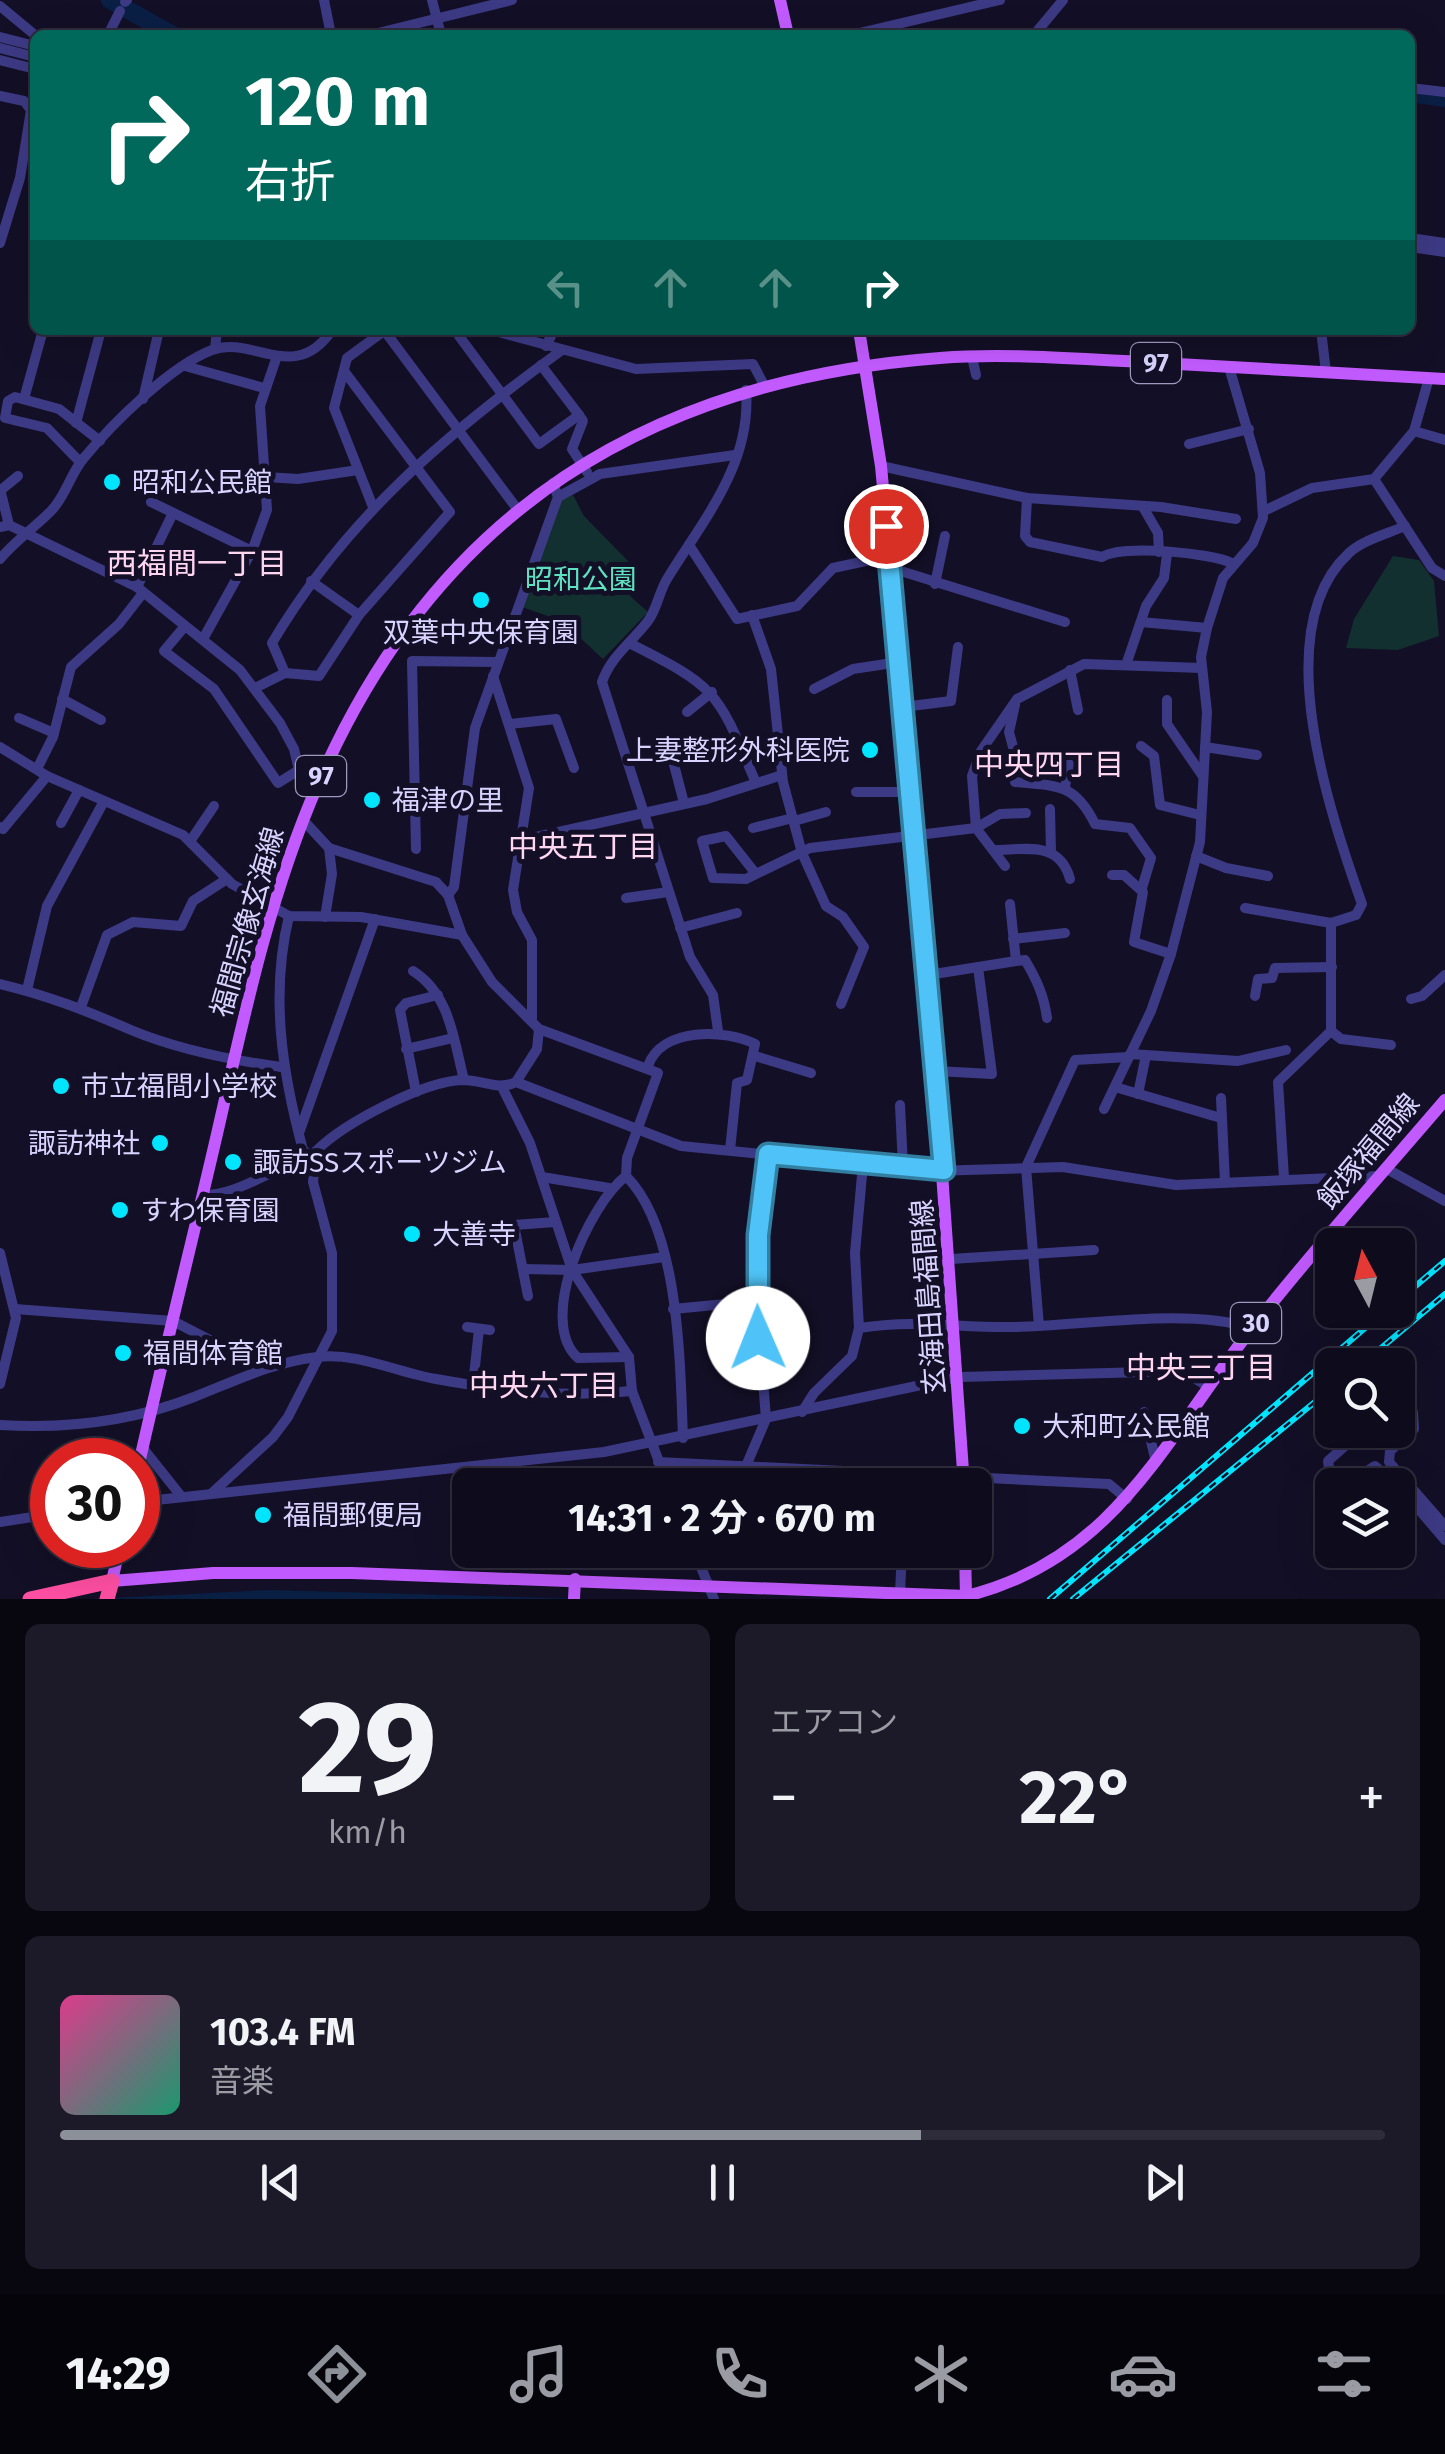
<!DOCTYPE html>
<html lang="ja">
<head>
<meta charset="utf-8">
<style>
	:root { --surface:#0e0b1c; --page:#1c1929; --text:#f1f3f6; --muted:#9b9ba3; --line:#2e2b3b; --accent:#8c9099 }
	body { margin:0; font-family:"Fira Sans","Noto Sans JP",sans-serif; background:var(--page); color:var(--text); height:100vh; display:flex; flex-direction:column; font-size:38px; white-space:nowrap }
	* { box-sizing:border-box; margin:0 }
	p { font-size:32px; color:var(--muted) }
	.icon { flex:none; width:55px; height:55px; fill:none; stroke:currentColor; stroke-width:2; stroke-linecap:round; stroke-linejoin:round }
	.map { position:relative; height:1599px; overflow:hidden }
	.sheet { display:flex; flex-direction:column; gap:25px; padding:25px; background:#08060f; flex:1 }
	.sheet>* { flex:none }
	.banner { position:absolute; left:30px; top:30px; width:1385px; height:305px; border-radius:15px; box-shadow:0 10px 40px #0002,0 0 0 2px var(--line); background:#00695c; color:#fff; overflow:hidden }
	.needle { width:65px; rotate:353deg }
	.controls { position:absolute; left:1315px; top:1228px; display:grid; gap:20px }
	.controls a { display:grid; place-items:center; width:100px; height:100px; border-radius:15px; background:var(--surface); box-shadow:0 10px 40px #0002,0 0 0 2px var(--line); font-size:50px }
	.speed { position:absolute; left:30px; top:1438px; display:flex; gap:20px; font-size:50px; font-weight:700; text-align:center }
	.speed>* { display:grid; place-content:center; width:130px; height:130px; border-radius:50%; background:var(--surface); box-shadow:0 10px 40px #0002,0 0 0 2px var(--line); line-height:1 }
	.speed .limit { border:15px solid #d22; background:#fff; color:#111 }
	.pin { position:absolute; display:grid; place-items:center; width:85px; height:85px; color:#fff; margin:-42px; border:5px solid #fff; border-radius:50%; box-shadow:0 2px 10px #0007 }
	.me { position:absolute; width:110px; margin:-55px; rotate:359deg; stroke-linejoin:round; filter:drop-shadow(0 0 8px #0008) }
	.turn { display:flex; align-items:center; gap:35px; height:210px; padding:0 50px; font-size:45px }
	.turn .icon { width:130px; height:130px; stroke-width:2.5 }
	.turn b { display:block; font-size:70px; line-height:85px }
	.lanes { display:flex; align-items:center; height:95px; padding:0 50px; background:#0003; justify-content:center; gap:50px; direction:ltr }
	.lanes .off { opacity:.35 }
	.big { font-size:75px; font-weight:700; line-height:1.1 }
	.sheet .card { flex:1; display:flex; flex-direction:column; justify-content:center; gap:15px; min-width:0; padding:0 35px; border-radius:15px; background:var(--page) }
	.sheet .dial { align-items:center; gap:0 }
	.dial b { font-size:130px; line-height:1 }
	.song { display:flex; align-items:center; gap:30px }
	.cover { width:120px; height:120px; border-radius:15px; background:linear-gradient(135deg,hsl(330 70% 55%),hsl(160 70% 35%)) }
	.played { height:10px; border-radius:5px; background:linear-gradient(90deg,var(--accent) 65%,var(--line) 65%) }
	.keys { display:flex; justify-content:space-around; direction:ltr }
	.heat { display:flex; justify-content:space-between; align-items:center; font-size:55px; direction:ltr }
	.sheet .tiles { flex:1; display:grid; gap:25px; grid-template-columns:1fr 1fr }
	.card:last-child { grid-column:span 2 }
	.trip { position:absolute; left:452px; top:1468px; width:540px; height:100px; border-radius:15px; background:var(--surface); box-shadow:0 10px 40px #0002,0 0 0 2px var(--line); font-weight:700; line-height:100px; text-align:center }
	.menu { display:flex; height:160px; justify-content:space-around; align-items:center; background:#06040b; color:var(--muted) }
	.menu .icon { width:70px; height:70px }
	.menu .current { color:var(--accent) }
	.menu b { font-size:45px; color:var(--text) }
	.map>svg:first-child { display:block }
	.green { fill:#12302f }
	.water { fill:#0a1f44 }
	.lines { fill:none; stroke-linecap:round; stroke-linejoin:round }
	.river { stroke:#0a1f44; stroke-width:18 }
	.minor { stroke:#3d3a85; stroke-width:10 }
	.major { stroke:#c25bff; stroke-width:12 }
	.highway { stroke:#ff4fa3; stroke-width:15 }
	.rail-casing { stroke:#00e5ff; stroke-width:6 }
	.rail { stroke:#130f26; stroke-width:2.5; stroke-dasharray:8; stroke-linecap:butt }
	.route-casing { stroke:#337fa1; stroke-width:25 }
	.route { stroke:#4fc3f7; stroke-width:18 }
	.poi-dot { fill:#00e5ff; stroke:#130f26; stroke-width:4 }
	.labels { text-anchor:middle; stroke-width:10; stroke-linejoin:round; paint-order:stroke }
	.shield { fill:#130f26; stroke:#9e99be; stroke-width:2.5 }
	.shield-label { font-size:25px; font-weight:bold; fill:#d9d4ff }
	.poi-label { font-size:28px; fill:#d9d4ff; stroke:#130f26; text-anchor:start }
	.park-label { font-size:28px; fill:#5fe0c0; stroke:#130f26 }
	.street-label { font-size:28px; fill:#d9d4ff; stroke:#130f26 }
	.neighbourhood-label { font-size:30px; fill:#ffd6f0; stroke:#130f26 }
</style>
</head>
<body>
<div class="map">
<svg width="1445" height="1599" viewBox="0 0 1445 1599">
	<rect width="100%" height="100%" fill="#130f26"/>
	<g class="green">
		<path d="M573 495 584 516 628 561 631 597 648 612 603 659 562 621 522 607 561 500Z"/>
		<path d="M1393 556 1419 560 1434 581 1439 636 1398 650 1346 648 1354 619Z"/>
	</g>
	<path class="water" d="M269 1590 587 1599H89Z"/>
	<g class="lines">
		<g class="river">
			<path d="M110 0 173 35"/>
			<path d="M1410 93 1445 98"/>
		</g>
		<g class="minor">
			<path d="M324 0 331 35"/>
			<path d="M432 0 441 35"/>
			<path d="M125 2 127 0"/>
			<path d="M0 6 35 35"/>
			<path d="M108 35 120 11"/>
			<path d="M370 35 512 0"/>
			<path d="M851 35 1000 0"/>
			<path d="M1034 35 1063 0"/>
			<path d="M0 37 35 46"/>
			<path d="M0 48 35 57"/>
			<path d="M0 60 35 69"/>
			<path d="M1410 88 1445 92"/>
			<path d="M0 96 24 101 31 110 20 178 0 243"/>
			<path d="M1410 238 1445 243"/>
			<path d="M1410 247 1445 252"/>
			<path d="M384 330 518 510"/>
			<path d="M467 330 459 336 539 444 579 415 541 365"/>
			<path d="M491 330 636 369 753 364 764 385"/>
			<path d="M1321 330 1326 372"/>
			<path d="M546 346 554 330"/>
			<path d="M215 349 217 330"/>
			<path d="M972 357 976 375"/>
			<path d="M185 366 264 388"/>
			<path d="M24 399 43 330"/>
			<path d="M143 399 159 330"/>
			<path d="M579 415 583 421 572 449 587 472"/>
			<path d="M76 423 101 330"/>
			<path d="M1414 431 1445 440"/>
			<path d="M1189 444 1249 429"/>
			<path d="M80 462 47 428 5 418 8 401 15 397 59 409 100 441"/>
			<path d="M881 466 1027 498 1161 507 1236 519"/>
			<path d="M266 477 298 479 358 470"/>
			<path d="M1374 479 1432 568 1445 576"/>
			<path d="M0 489 9 525"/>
			<path d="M2 489 18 476"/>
			<path d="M558 497 600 474 735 455"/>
			<path d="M1027 498 1025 536 1030 542 1102 557C1122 544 1211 553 1232 563"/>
			<path d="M151 502 252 551"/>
			<path d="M373 507 334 408 347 358 384 331"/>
			<path d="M1143 507 1158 533 1159 552"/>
			<path d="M1264 511 1312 488 1374 479 1414 431 1429 378"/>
			<path d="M0 527 9 525 137 587 240 670 280 723 294 749 299 770 317 785"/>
			<path d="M689 545 737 619 797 606 833 568 889 556"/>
			<path d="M0 559C15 541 34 528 51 511 65 497 70 475 83 459 112 424 170 366 212 350 253 335 295 385 332 330"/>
			<path d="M891 568 1065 622"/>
			<path d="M311 581 359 615"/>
			<path d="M935 584 945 536"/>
			<path d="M137 587 173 513"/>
			<path d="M752 615 771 669 783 782 802 853 826 906 843 917 864 947 841 1004"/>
			<path d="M1141 622 1207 628"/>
			<path d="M185 626 164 651 214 689 278 783 299 770"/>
			<path d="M203 639 252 551 267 510 260 406 276 359"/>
			<path d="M629 643C719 688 717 691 756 783"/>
			<path d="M1126 665 1146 606 1164 578 1167 554"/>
			<path d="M1070 670 1078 710"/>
			<path d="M285 673 272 643C347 517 445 435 562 350"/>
			<path d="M493 676 529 788 513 890 517 912 532 940V1018"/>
			<path d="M255 688 285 673 319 676 359 615 450 512 344 371"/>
			<path d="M814 689 853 669 899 662"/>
			<path d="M62 699 101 720"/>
			<path d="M1167 700V724L1202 775"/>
			<path d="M903 707 951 701 958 647"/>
			<path d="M687 712 712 692"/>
			<path d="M19 718 54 733"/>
			<path d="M510 724 556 719 574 768"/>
			<path d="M1141 746 1154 756 1160 805 1200 815"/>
			<path d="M0 747 47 776 183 835 232 884 289 916 361 917 462 935"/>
			<path d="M1013 747 1009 732 1015 705"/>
			<path d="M1205 747 1257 755"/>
			<path d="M672 757 684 803"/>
			<path d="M37 769 53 737 71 667 119 624 143 593"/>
			<path d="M1015 782C1057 786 1075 783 1095 824L1130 828 1151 858 1142 888"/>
			<path d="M1065 787 1069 764"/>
			<path d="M856 792H911"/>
			<path d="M1050 809 1051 852"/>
			<path d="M303 820 329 848 436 882 448 895 462 935 492 982 539 1029 658 1073 627 1158 626 1176C680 1230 680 1364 683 1438"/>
			<path d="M794 821 826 812"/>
			<path d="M61 823 79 790"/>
			<path d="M0 827 3 829 47 776"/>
			<path d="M753 828 793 818"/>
			<path d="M191 840 214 806"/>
			<path d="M518 841 707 799 782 775"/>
			<path d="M416 849 412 661 496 662"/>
			<path d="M997 850C1028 849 1060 842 1070 879"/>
			<path d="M1196 856 1226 868 1268 876"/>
			<path d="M1005 866 976 828 972 776 981 751 1017 699 1084 664 1202 668"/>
			<path d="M756 874 746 879 713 878 702 841 726 836 756 874 810 848 976 828 1000 814 1026 813"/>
			<path d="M1112 875H1124L1143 892 1134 942 1171 954"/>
			<path d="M448 895 454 887 475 728 558 497 553 483"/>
			<path d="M626 898 668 892"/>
			<path d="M1010 904 1016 961 1025 960C1037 980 1044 996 1047 1018"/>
			<path d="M1245 908 1331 923 1356 915 1362 904C1331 816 1266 629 1349 553 1363 540 1387 534 1405 526"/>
			<path d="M289 916C270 995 282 1072 303 1150L313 1158"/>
			<path d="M325 917 332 874 329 848"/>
			<path d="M680 928 737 913"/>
			<path d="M1013 939 1065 933"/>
			<path d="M413 971C450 994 454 1041 464 1080"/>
			<path d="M928 975 1016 961"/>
			<path d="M0 984C47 995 87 1011 131 1030 179 1050 230 1060 281 1067"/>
			<path d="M27 990 47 906 103 803"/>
			<path d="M1255 996 1258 979 1272 978 1275 968 1332 967"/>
			<path d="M1411 999 1422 996 1445 975"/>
			<path d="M81 1007 107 935 133 922 181 926 193 901 227 879"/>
			<path d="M718 1031 713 995 690 957 602 682C611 656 632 642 648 621 657 609 659 592 667 579 703 520 752 464 746 390"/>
			<path d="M1331 1031 1341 1039 1391 1045"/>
			<path d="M406 1049 453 1038"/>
			<path d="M1130 1054 1238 1061 1286 1050"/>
			<path d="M755 1056 811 1073"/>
			<path d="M648 1066C661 1027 726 1029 755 1044L747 1080 737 1083 730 1150"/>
			<path d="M936 1071 992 1074 978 967"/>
			<path d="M516 1082 537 1049 539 1029"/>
			<path d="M1115 1087 1221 1118"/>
			<path d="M503 1089 530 1143 572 1270 629 1357 632 1391 668 1485"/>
			<path d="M416 1092 400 1010 406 1003 438 995"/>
			<path d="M1138 1094 1146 1055"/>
			<path d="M1221 1098 1225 1182"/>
			<path d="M900 1105 903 1167"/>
			<path d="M1104 1109 1151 1011 1171 954 1200 842 1207 712 1201 657 1207 628 1223 578 1253 543 1263 518 1260 473 1229 367"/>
			<path d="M299 1133 375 919"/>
			<path d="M1387 1169 1445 1201"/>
			<path d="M626 1176C589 1204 536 1321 578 1358L629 1357"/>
			<path d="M542 1177 609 1188"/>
			<path d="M1284 1178 1278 1082 1331 1031V923"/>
			<path d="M203 1195C243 1195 273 1165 313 1158"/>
			<path d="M0 1253 16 1318 0 1384"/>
			<path d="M951 1259 1094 1250"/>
			<path d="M523 1269 572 1270 664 1257"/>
			<path d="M528 1296 514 1225 555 1222"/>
			<path d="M15 1309 173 1321 264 1368"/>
			<path d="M673 1309 757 1301"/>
			<path d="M1039 1326 1026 1167 1075 1060 1129 1057"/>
			<path d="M467 1327 490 1330"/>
			<path d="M859 1328C919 1319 956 1328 1013 1327 1082 1326 1187 1307 1252 1328"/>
			<path d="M473 1385 479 1329"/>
			<path d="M1398 1405 1413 1412 1414 1429 1390 1451 1389 1462 1445 1526"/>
			<path d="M802 1412 814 1393 852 1356 859 1328 855 1253 863 1164"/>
			<path d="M1144 1412 1156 1462"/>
			<path d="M0 1425C65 1429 133 1421 194 1397 235 1381 273 1362 317 1357 357 1352 396 1372 436 1379 502 1391 566 1398 632 1391"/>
			<path d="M1363 1430 1328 1461 1331 1481 1347 1484 1375 1466 1397 1485"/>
			<path d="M142 1447 181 1496"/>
			<path d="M658 1462 1109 1484 1127 1499"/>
			<path d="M738 1485 766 1419 757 1301 758 1235 768 1154"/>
			<path d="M1398 1485 1445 1540"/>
			<path d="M211 1494 273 1437 288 1417 332 1331V1253L313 1182 316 1151C344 1123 424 1081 463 1080 483 1080 498 1091 516 1082L681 1146 933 1171 1063 1167 1176 1185 1380 1176"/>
			<path d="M138 1502 604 1452 959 1377 1182 1371 1209 1387"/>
			<path d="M0 1522 52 1514"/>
			<path d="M694 1550 714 1599"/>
			<path d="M900 1593 902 1550"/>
		</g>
		<g class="major">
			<path d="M780 0 788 35"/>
			<path d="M859 330 881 466 928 975 964 1485"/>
			<path d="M138 1468C163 1357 191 1246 217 1134 244 1016 269 896 318 784 436 511 649 380 940 358 1007 353 1075 359 1142 362 1243 367 1344 374 1445 379"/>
			<path d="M120 1545 112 1581 213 1573H352L966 1596C1115 1560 1166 1437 1253 1327 1314 1249 1381 1175 1445 1100"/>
			<path d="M965 1550 966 1596"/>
			<path d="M574 1599 575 1579"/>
		</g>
		<path class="highway" d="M30 1599 112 1581 107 1599"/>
		<g class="rail-casing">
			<g id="rail">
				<path d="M1398 1301 1445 1261"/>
				<path d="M1361 1365 1445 1294"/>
				<path d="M1050 1599 1386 1310"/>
				<path d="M1073 1599 1332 1388"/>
			</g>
		</g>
		<use href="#rail" class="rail"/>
	</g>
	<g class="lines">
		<g class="route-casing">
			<path id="route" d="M758 1338V1235L768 1154 944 1170 886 526"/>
		</g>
		<use href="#route" class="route"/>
	</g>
	<g class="poi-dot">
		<circle cx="112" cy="482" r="10"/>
		<circle cx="481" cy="600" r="10"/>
		<circle cx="870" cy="750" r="10"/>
		<circle cx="372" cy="800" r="10"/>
		<circle cx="61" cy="1086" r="10"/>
		<circle cx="160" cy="1143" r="10"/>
		<circle cx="233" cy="1162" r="10"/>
		<circle cx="120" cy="1210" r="10"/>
		<circle cx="412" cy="1234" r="10"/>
		<circle cx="123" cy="1353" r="10"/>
		<circle cx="1022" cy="1426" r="10"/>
		<circle cx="263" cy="1515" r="10"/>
	</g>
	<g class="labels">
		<g class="shield">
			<rect x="1131" y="343" width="50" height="40" rx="8"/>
			<rect x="296" y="756" width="50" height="40" rx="8"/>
			<rect x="1231" y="1303" width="50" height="40" rx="8"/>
		</g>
		<g class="shield-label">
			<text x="1156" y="372">97</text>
			<text x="321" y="785">97</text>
			<text x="1256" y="1332">30</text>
		</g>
		<g class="poi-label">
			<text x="132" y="492">昭和公民館</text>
			<text x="481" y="642" text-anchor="middle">双葉中央保育園</text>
			<text x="850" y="760" text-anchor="end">上妻整形外科医院</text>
			<text x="392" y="810">福津の里</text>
			<text x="81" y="1096">市立福間小学校</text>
			<text x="140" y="1153" text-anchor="end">諏訪神社</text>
			<text x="253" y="1172">諏訪SSスポーツジム</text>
			<text x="140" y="1220">すわ保育園</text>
			<text x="432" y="1244">大善寺</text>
			<text x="143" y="1363">福間体育館</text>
			<text x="1042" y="1436">大和町公民館</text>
			<text x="283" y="1525">福間郵便局</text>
		</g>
		<g class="park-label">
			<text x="581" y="589">昭和公園</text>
		</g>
		<g class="street-label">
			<text transform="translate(247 922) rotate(-74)" y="10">福間宗像玄海線</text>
			<text transform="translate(1368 1151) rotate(-50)" y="10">飯塚福間線</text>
			<text transform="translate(928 1297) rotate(-94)" y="10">玄海田島福間線</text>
		</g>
		<g class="neighbourhood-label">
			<text x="197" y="574">西福間一丁目</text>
			<text x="1049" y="775">中央四丁目</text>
			<text x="583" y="857">中央五丁目</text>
			<text x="1201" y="1378">中央三丁目</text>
			<text x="544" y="1396">中央六丁目</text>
		</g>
	</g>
</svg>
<div class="controls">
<a><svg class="needle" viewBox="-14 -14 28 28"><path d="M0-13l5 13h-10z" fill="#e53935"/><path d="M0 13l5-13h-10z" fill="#9b9ba3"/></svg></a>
<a><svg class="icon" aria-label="search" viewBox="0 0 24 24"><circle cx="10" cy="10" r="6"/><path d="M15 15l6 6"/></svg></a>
<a><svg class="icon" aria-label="layers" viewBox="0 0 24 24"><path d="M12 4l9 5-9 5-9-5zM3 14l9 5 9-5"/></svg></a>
</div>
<div class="speed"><div class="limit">30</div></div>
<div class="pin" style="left:886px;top:526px;background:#d93025"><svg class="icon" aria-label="arrive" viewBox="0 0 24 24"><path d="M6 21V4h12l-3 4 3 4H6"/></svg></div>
<svg class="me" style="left:758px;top:1338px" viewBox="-20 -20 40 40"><circle r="19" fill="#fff"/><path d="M0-13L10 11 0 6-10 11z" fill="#4fc3f7"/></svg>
<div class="trip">14:31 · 2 分 · 670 m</div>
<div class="banner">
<div class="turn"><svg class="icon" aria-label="right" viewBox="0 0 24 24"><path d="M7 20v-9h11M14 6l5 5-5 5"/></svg><div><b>120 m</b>右折</div></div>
<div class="lanes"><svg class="icon off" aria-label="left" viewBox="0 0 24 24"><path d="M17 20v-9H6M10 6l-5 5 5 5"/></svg><svg class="icon off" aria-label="ahead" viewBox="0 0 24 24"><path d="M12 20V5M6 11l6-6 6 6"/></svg><svg class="icon off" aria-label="ahead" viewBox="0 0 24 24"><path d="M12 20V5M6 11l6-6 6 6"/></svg><svg class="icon" aria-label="right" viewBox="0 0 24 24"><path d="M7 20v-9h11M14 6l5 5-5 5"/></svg></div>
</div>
</div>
<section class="sheet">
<div class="tiles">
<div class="card dial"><b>29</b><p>km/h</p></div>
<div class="card"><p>エアコン</p>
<div class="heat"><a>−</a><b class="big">22°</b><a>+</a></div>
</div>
<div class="card">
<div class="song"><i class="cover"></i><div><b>103.4 FM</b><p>音楽</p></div></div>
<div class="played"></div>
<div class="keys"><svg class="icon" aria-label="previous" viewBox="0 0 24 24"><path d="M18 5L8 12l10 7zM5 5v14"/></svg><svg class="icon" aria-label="pause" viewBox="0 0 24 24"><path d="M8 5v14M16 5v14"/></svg><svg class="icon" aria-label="next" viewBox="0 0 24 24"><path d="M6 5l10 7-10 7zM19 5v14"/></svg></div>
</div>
</div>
</section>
<nav class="menu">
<b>14:29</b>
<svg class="icon current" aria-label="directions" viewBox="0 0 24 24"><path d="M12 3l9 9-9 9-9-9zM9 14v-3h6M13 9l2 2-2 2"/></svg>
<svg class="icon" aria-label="music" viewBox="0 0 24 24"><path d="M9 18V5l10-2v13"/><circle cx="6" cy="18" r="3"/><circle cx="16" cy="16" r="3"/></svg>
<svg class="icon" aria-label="phone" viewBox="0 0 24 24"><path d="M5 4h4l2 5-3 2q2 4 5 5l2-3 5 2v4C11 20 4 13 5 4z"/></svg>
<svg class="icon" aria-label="climate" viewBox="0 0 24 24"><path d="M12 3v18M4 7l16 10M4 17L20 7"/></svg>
<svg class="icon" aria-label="car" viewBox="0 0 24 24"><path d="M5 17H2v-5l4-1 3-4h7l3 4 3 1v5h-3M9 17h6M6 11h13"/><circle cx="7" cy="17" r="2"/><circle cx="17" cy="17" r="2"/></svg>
<svg class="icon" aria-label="filters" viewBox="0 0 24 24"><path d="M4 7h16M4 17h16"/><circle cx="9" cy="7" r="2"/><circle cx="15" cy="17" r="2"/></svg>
</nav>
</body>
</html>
